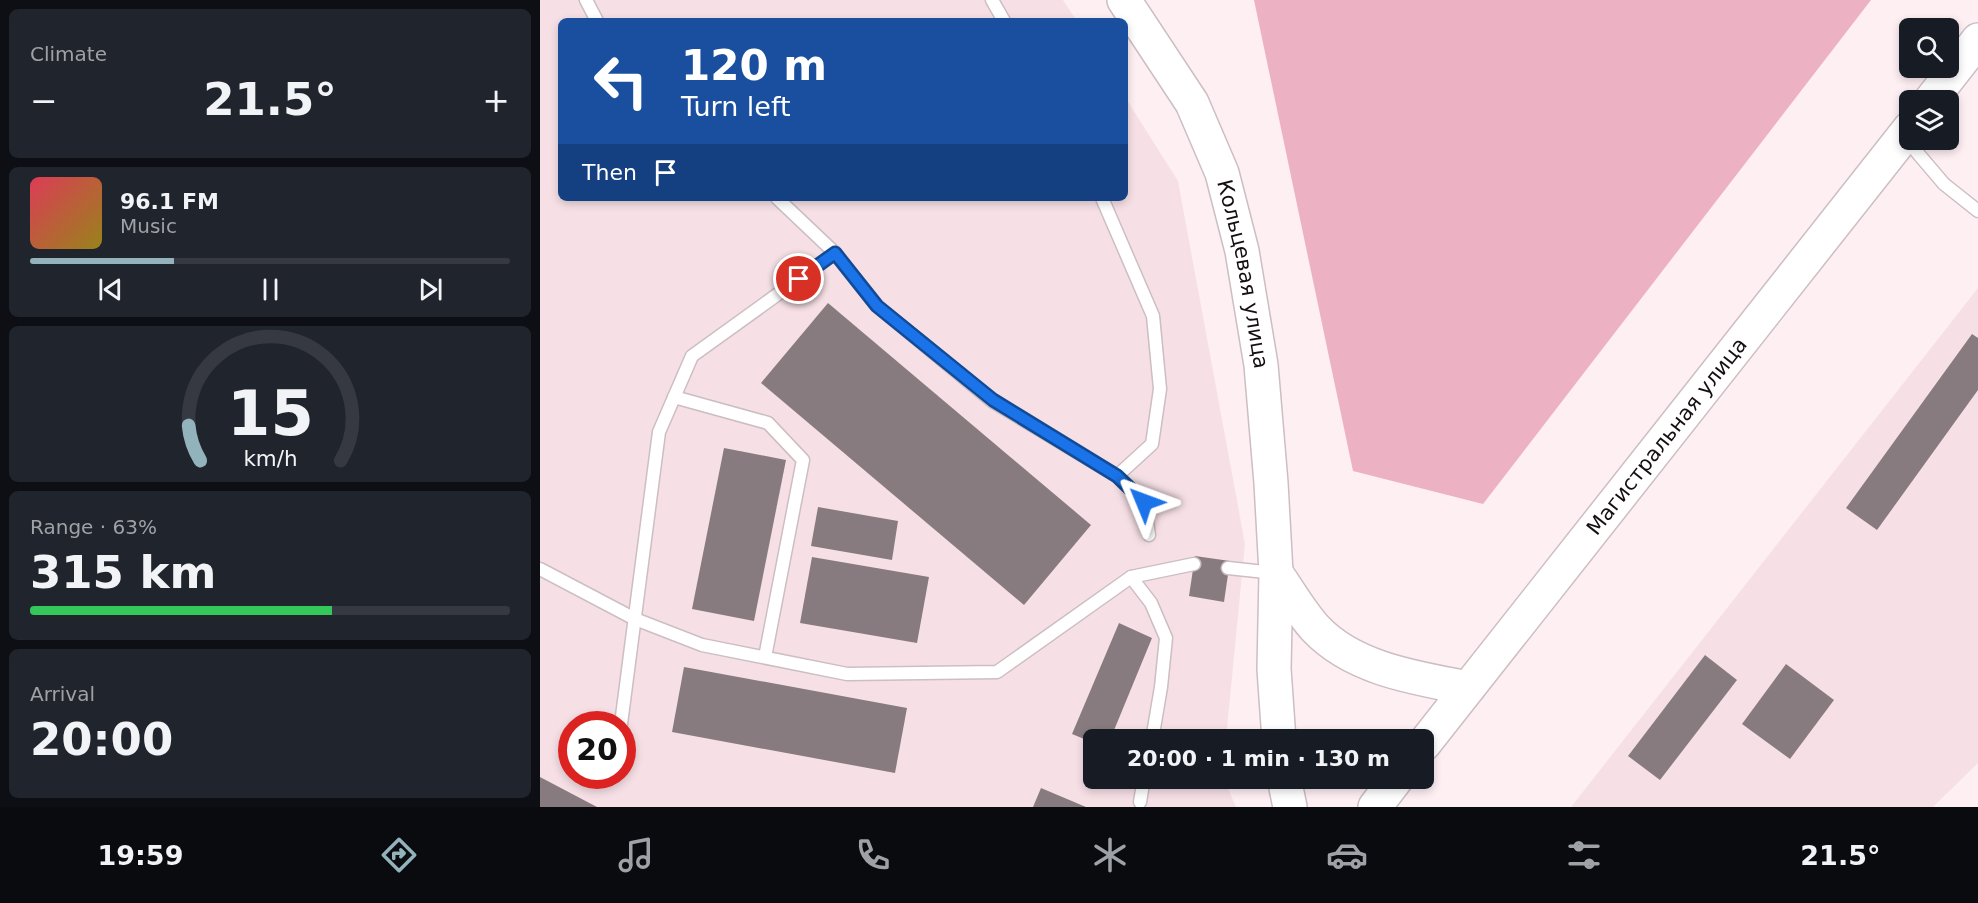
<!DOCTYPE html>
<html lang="en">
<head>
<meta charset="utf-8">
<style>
	:root { --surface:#171b24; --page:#20242c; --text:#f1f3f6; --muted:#9ea1a6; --line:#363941; --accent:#92b2bc }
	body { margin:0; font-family:"DejaVu Sans",sans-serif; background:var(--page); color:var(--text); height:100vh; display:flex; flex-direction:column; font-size:22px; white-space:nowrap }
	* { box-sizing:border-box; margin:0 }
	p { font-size:20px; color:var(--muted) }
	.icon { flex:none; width:33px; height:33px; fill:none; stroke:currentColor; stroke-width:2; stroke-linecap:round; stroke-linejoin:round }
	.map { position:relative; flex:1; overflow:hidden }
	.panel { display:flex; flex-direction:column; gap:9px; padding:9px; background:#0d0f14; width:540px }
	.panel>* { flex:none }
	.hud { position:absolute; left:18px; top:18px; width:570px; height:183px; border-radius:9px; box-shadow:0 3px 9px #0003; background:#1a4fa0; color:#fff; overflow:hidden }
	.tools { position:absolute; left:1359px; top:18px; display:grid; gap:12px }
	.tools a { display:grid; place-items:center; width:60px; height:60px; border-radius:9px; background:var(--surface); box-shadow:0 3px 9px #0003; font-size:30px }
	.speed { position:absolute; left:18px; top:711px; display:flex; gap:12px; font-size:30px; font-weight:700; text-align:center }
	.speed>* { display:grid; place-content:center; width:78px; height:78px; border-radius:50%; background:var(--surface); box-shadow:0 3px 9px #0003; line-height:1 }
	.speed .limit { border:9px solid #d22; background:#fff; color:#111 }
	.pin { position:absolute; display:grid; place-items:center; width:51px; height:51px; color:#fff; margin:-26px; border:3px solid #fff; border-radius:50%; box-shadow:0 2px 6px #0007 }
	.me { position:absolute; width:66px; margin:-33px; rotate:314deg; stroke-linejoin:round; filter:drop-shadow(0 0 4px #0008) }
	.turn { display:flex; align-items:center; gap:21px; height:126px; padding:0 24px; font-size:27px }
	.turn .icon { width:78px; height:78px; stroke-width:2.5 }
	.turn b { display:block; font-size:42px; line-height:51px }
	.then { display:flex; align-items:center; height:57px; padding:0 24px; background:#0003; gap:12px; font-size:22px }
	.big { font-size:45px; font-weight:700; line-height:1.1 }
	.panel .widget { flex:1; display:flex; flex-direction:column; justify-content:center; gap:9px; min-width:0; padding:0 21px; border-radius:9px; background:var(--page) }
	.panel .dial { align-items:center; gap:0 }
	.dial svg { height:156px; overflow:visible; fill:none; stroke:var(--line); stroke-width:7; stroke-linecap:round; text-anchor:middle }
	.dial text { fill:var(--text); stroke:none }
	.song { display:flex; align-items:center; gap:18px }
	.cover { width:72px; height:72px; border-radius:9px; background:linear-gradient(135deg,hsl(350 70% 55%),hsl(50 70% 35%)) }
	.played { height:6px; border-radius:3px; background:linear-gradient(90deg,var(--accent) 30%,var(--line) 30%) }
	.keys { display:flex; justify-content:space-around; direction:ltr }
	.heat { display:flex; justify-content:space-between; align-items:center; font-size:33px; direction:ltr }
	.charge { height:9px; border-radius:4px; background:linear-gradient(90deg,#34c759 63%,var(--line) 0) }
	.trip { position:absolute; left:543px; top:729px; width:351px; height:60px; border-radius:9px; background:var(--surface); box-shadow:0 3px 9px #0003; font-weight:700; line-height:60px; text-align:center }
	.tabs { display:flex; height:96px; justify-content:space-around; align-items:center; background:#090b0e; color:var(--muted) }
	.tabs .icon { width:42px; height:42px }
	.tabs .current { color:var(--accent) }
	.tabs b { font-size:27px; color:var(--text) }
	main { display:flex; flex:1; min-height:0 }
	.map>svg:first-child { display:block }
	.built { fill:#f6e0e6; fill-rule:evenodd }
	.green { fill:#edb1c4 }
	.building { fill:#887b7f }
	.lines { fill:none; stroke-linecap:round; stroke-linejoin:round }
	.lane-casing { stroke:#ccbec2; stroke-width:15 }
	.secondary-casing { stroke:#ccbec2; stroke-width:36 }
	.lane { stroke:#fff; stroke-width:12 }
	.secondary { stroke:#fff; stroke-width:33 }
	.route-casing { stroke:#114b97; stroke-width:15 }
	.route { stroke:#1a73e8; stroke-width:10 }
	.labels { text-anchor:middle; stroke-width:5; stroke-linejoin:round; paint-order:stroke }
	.street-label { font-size:21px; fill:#140f11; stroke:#fff }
</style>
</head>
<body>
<main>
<section class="panel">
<div class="widget"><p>Climate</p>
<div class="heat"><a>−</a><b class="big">21.5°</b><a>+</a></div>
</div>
<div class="widget">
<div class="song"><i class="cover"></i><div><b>96.1 FM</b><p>Music</p></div></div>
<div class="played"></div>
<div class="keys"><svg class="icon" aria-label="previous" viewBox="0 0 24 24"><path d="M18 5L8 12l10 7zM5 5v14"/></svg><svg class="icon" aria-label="pause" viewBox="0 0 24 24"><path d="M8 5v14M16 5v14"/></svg><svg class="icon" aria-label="next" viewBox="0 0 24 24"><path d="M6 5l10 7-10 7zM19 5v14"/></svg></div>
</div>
<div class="widget dial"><svg viewBox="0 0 100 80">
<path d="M14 69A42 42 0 1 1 86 69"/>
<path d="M14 69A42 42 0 0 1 8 51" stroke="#92b2bc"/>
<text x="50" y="56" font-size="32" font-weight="700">15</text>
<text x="50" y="72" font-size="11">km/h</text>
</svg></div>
<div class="widget"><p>Range · 63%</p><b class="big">315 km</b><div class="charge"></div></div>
<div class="widget"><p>Arrival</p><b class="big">20:00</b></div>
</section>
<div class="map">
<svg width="1438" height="807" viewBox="0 0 1438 807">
	<rect width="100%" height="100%" fill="#feeff3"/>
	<g class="built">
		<path d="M0 0H523L537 21H21V198H585V97L638 181 705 544 686 739 554 740V778L684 779 696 807H0ZM32 724H82V776H32Z"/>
		<path d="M1438 288V763L1393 807H1031Z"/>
	</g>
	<path class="green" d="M714 0H1331L943 504 813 471Z"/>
	<g class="building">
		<path d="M288 303 551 525 484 605 221 383Z"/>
		<path d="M1432 334 1438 338V390L1337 530 1306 508Z"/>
		<path d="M184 448 246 460 214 621 152 609Z"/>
		<path d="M278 507 358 521 352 560 271 546Z"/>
		<path d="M655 556 690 561 684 602 649 596Z"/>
		<path d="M272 557 389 577 377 643 260 623Z"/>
		<path d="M579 623 612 638 570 740H554V743L532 734Z"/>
		<path d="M1165 655 1197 680 1120 780 1088 756Z"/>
		<path d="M1246 664 1294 700 1250 759 1202 724Z"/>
		<path d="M144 667 367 708 355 773 132 732Z"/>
		<path d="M0 777 57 807H0Z"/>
		<path d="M501 788 546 807H493Z"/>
	</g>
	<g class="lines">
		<g class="lane-casing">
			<g id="lane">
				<path d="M46 0 57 21"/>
				<path d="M452 0 464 21"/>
				<path d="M1364 137 1404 184 1438 211"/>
				<path d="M237 198 295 253 337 306 452 401 577 476 612 444 620 389 613 316 562 198"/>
				<path d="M134 397 228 423 263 460 225 657"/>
				<path d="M577 476 604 502 609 535"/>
				<path d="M688 568 734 573"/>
				<path d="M0 569 95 619 162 645 307 674 457 672 591 577 654 564"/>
				<path d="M591 577 611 603 626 638 621 687 612 740"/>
				<path d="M81 724 119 432 152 356 295 253"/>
				<path d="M600 802 604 778"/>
			</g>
		</g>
		<g class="secondary-casing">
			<g id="secondary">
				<path id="s1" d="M584 0 652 103 682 173 702 251 721 365 731 483 736 573 734 669 739 740"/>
				<path d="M1391 100 1438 40"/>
				<path d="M736 573C749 591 761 613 776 629 814 669 876 678 928 688"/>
				<path id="s2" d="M884 744 1370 128"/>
				<path d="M744 778 750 807"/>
				<path d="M835 807 857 778"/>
			</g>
		</g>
		<use href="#lane" class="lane"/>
		<use href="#secondary" class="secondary"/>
	</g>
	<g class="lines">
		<g class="route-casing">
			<path id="route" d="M259 279 295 253 337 306 453 400 577 476 604 502"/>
		</g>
		<use href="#route" class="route"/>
	</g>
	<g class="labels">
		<g class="street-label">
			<text dy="7" stroke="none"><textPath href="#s1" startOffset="303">Кольцевая улица</textPath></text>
			<text dy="7" stroke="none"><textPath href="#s2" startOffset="392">Магистральная улица</textPath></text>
		</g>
	</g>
</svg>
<div class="tools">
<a><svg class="icon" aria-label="search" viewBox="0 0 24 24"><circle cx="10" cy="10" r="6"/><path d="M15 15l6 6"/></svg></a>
<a><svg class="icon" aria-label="layers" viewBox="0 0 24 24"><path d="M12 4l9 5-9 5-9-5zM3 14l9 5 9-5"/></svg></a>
</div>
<div class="speed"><div class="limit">20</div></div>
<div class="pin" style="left:259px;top:279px;background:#d93025"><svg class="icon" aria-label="arrive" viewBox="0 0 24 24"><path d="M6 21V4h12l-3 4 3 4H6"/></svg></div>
<svg class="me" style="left:604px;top:502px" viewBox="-20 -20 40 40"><path d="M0-17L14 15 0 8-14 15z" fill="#1a73e8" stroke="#fff" stroke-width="4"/></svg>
<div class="trip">20:00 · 1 min · 130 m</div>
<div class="hud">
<div class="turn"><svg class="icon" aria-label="left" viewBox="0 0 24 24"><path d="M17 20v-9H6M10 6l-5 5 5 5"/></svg><div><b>120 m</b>Turn left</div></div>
<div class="then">Then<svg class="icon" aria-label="arrive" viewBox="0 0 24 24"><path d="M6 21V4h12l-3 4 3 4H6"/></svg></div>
</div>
</div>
</main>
<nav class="tabs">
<b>19:59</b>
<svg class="icon current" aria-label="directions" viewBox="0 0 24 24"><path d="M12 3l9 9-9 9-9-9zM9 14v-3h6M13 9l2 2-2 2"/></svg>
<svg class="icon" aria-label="music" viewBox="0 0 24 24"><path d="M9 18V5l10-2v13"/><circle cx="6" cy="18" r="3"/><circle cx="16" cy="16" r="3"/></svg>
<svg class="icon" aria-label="phone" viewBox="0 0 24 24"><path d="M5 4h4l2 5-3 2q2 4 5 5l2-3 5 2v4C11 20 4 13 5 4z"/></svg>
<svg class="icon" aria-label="climate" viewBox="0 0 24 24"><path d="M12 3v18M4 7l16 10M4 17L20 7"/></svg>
<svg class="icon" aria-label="car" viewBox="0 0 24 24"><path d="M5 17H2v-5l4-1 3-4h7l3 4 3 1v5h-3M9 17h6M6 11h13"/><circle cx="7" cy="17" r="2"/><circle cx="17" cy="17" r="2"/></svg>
<svg class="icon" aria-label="filters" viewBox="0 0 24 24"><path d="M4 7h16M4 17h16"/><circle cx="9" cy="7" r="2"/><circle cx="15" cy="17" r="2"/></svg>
<b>21.5°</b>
</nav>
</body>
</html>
